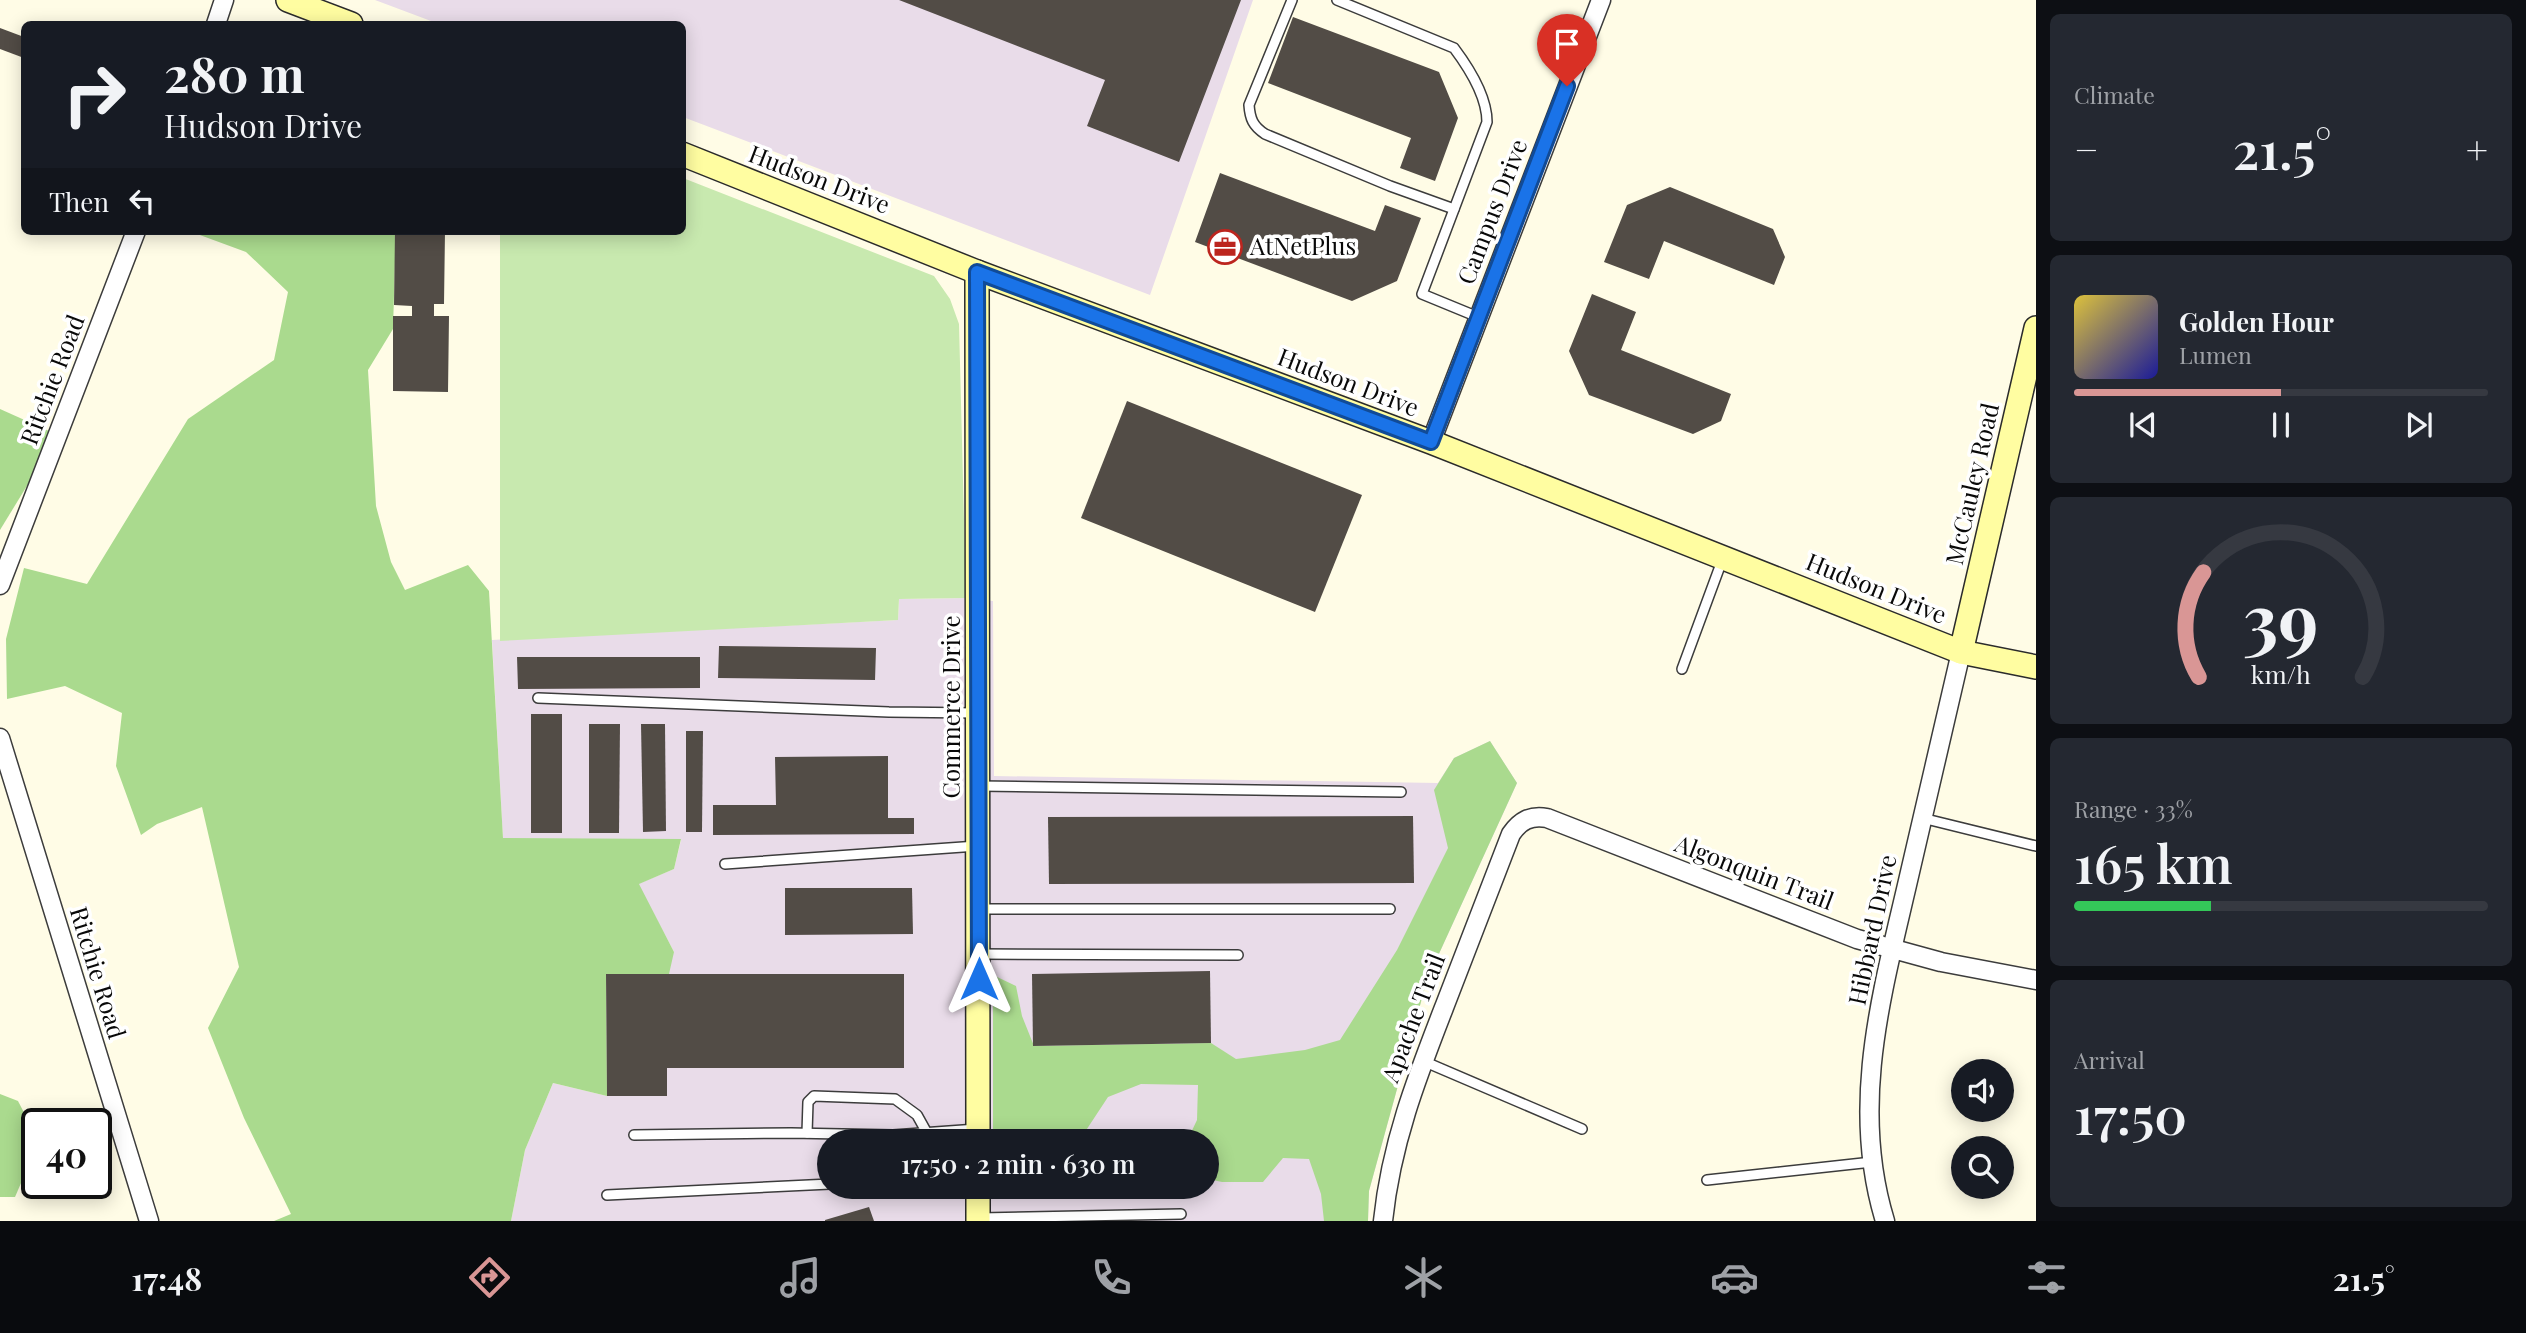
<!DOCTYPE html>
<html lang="en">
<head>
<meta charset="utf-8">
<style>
	:root { --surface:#171b24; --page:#242831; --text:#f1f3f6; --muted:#9ea1a6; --line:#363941; --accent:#d99695 }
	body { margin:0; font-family:"Playfair Display",serif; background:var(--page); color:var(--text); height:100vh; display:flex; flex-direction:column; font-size:26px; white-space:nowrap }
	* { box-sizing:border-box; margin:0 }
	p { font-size:23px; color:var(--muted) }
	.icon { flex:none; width:38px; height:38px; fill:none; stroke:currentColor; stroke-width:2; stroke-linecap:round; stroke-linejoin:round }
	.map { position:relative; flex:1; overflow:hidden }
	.drawer { display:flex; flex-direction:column; gap:14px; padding:14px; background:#0d0f14; width:490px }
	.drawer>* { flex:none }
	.banner { position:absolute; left:21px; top:21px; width:665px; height:214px; border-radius:10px; box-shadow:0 4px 18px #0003; background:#171b24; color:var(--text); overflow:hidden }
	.fabs { position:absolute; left:1951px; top:1059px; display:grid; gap:14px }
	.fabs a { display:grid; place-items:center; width:63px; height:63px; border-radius:50%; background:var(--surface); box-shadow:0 4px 18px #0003; font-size:35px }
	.speed { position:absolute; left:21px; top:1108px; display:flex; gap:14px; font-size:35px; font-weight:700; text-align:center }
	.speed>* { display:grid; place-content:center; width:91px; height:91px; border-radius:50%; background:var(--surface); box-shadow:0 4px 18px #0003; line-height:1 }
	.speed .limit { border:4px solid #111; border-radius:10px; background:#fff; color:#111 }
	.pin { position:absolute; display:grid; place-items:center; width:60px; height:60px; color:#fff; margin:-72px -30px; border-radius:50% 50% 50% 0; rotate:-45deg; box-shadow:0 0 7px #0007 }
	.pin .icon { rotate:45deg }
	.me { position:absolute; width:77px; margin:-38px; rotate:0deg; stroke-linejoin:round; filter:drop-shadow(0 0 5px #0008) }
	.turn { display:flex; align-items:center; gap:24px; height:147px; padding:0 28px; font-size:32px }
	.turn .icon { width:91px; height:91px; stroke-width:2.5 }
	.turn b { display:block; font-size:49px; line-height:60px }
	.then { display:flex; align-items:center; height:66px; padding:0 28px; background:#0003; gap:14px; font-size:26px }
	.big { font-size:52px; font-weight:600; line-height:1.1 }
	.drawer .widget { flex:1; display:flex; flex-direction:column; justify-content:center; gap:10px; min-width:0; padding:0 24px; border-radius:10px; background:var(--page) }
	.drawer .dial { align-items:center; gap:0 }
	.dial svg { height:182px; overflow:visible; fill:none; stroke:var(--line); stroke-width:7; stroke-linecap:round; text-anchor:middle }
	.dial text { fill:var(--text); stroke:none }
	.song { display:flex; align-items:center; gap:21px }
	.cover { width:84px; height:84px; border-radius:10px; background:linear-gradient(135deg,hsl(50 70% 55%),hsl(240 70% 35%)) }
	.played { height:7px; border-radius:4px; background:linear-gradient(90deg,var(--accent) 50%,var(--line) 50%) }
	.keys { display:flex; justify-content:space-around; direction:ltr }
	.heat { display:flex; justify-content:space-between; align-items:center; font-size:38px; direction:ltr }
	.charge { height:10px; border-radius:5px; background:linear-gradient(90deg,#34c759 33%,var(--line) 0) }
	.trip { position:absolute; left:817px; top:1129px; width:402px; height:70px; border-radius:35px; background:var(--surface); box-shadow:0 4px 18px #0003; font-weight:600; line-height:70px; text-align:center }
	.tabs { display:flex; height:112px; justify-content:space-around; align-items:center; background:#090b0e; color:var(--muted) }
	.tabs .icon { width:49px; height:49px }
	.tabs .current { color:var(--accent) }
	.tabs b { font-size:32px; color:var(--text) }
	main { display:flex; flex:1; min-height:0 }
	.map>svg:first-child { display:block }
	.industrial { fill:#e9dce9; fill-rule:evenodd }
	.green { fill:#c8e9af }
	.forest { fill:#aada8e }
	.building { fill:#524c46 }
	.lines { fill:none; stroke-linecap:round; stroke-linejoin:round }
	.lane-casing { stroke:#3c3c3c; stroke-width:12 }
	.street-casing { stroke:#3c3c3c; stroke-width:21 }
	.secondary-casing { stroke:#2b2b2b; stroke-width:26 }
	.lane { stroke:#fff; stroke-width:9 }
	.street { stroke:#fff; stroke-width:18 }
	.secondary { stroke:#fffda1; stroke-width:23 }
	.route-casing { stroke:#114b97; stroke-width:18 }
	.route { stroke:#1a73e8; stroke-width:12 }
	.labels { text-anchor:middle; stroke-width:7; stroke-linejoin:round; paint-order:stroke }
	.street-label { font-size:24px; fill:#090909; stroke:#fff }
	.poi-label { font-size:24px; fill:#090909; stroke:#fff; text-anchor:start }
</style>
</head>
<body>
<main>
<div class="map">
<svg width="2036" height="1221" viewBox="0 0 2036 1221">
	<rect width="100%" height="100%" fill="#fffce6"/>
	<g class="industrial">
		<path d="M375 0H1253L1150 295 683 117 682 24H439Z"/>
		<path d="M966 598 993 601 994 776 1438 783 1454 758 1490 741 1517 783 1427 980 1369 1191 1368 1221H511L525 1150 553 1083 607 1096 606 974 674 952 638 884 674 869 681 840 503 839 492 640 898 620 899 599ZM830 1141H1208V1186H830Z"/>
	</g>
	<path class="green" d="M683 178 934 276 950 299 959 324 966 598 899 599 898 620 500 641V231H682Z"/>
	<g class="forest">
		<path d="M189 231H332L338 234 339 231H401L395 261 393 329 368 370 376 506 391 562 405 590 468 565 489 591 503 838 681 839 674 869 639 884 674 952 669 974H606L607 1096 553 1083 525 1150 511 1221H274L291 1214 244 1118 208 1028 239 967 202 807 157 824 141 835 116 766 122 713 65 686 7 699 6 639 24 568 87 584 188 419 274 360 288 292 246 252Z"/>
		<path d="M0 409 58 435 0 530Z"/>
		<path d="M1490 741 1517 783 1427 980 1369 1191 1368 1221H1324L1321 1194 1309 1159 1283 1158 1263 1182H1222L1208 1179V1141H1187L1197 1120 1198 1085 1141 1084 1108 1097 1079 1141H993V975L1016 986 1022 1016 1034 1046 1211 1043 1236 1059 1305 1050 1340 1040 1397 950 1448 848 1434 790 1454 758Z"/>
		<path d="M0 1094 18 1101 37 1138V1146L15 1197H0Z"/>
	</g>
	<g class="building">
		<path d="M899 0H1241L1179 162 1087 126 1105 80Z"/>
		<path d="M1293 17 1439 72 1458 118 1435 181 1400 168 1411 138 1268 83Z"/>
		<path d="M0 28 24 37V58L0 49Z"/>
		<path d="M1220 173 1375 231 1385 205 1421 218 1397 281 1352 301 1195 242Z"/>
		<path d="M1670 187 1773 229 1785 257 1774 285 1664 241 1649 279 1604 262 1627 205Z"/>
		<path d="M395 231H445L444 304H434V316H449L448 392 393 391V316H412V306L394 305Z"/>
		<path d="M1592 294 1636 312 1621 350 1731 394 1721 421 1693 434 1589 395 1569 351Z"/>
		<path d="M1127 401 1362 495 1315 612 1081 518Z"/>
		<path d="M719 646 876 648 875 680 718 678Z"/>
		<path d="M517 657H700V688L518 689Z"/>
		<rect x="531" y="714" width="31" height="119"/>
		<path d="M589 724H620L619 833H589Z"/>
		<path d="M641 724H665L666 831 643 832Z"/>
		<path d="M686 731H703L702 832H686Z"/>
		<path d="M888 756V818H914V834L713 835V805H776L775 757Z"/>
		<path d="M1413 816 1414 883 1049 884 1048 817Z"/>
		<path d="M785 888H912L913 934 785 935Z"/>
		<path d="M1210 971 1211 1043 1033 1046 1032 974Z"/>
		<path d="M606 974H904V1068H667V1096H607Z"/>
		<path d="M869 1207 874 1221H825V1220Z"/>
	</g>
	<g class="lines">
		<g class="lane-casing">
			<g id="lane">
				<path d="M1292 0 1249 105C1250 119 1253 126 1265 134L1390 186 1454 209"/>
				<path d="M1337 0 1454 48C1469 68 1487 96 1487 122L1422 294 1478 317"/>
				<path d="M1682 669 1723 558"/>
				<path d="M538 698 889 712 976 713"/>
				<path d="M979 786 1401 792"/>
				<path d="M1922 818 2036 846"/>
				<path d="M725 864 977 846"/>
				<path d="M979 909H1390"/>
				<path d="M979 954 1238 955"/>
				<path d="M1423 1061 1582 1129"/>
				<path d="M807 1133 808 1102 814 1096 895 1099 917 1115 927 1133"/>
				<path d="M634 1135 791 1133 893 1135 977 1129"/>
				<path d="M1707 1180 1872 1162"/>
				<path d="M607 1195 830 1184"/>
				<path d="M980 1218 1181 1214"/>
			</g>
		</g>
		<g class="street-casing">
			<g id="street">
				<path d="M216 24 224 0"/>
				<path d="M1431 442 1601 0"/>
				<path d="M0 585 136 231"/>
				<path d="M0 738 149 1221"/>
				<path d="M1383 1221C1391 1143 1417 1077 1445 1005 1467 948 1489 891 1511 834 1520 821 1530 815 1547 818L1857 939 1941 962 2036 980"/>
				<path d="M1885 1221C1850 1107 1881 997 1907 885 1925 807 1943 730 1961 652"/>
			</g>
		</g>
		<g class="secondary-casing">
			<g id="secondary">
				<path d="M288 0 351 24"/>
				<path d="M682 154 977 272 1431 442 1961 652 2036 667"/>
				<path d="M977 272 978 1141"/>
				<path d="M1961 652 2036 328"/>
				<path d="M978 1221V1186"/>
			</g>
		</g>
		<use href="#lane" class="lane"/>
		<use href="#street" class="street"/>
		<use href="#secondary" class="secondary"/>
	</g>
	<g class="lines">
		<g class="route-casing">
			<path id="route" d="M979 979 977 272 1431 442 1567 86"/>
		</g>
		<use href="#route" class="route"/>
	</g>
	<defs>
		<g id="office-ring" transform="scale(1.75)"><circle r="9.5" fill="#fff" stroke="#bc251e" stroke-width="1.5"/><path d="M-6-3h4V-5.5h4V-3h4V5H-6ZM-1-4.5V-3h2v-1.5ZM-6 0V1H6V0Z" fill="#bc251e"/></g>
	</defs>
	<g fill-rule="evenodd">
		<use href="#office-ring" x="1225" y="247"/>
	</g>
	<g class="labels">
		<g class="street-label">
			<text transform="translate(819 180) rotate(21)" y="8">Hudson Drive</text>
			<text transform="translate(1493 212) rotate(-69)" y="8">Campus Drive</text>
			<text transform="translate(53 380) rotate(-69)" y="8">Ritchie Road</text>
			<text transform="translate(1348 383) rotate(21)" y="8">Hudson Drive</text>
			<text transform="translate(1973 484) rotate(-77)" y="8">McCauley Road</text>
			<text transform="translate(1876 589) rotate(22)" y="8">Hudson Drive</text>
			<text transform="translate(952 707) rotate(-90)" y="8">Commerce Drive</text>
			<text transform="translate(1754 873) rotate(21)" y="8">Algonquin Trail</text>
			<text transform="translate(1873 930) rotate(-78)" y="8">Hibbard Drive</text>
			<text transform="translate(97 973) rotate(73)" y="8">Ritchie Road</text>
			<text transform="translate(1414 1018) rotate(-69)" y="8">Apache Trail</text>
		</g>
		<g class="poi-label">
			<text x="1250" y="255">AtNetPlus</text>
		</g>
	</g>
</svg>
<div class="fabs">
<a><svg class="icon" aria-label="sound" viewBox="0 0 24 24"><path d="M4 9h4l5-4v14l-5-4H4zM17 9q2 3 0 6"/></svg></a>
<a><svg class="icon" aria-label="search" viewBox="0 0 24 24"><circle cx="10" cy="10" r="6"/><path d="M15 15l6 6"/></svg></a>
</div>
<div class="speed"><div class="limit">40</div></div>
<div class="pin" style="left:1567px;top:86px;background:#d93025"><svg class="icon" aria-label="arrive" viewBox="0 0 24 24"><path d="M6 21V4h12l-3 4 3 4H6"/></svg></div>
<svg class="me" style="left:979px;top:979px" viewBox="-20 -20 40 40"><path d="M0-17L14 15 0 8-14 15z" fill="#1a73e8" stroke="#fff" stroke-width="4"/></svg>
<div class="trip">17:50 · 2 min · 630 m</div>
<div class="banner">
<div class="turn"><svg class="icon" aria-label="right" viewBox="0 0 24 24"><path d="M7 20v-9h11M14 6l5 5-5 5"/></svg><div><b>280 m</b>Hudson Drive</div></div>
<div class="then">Then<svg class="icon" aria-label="left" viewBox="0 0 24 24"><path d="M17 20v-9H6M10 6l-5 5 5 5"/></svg></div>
</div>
</div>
<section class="drawer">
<div class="widget"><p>Climate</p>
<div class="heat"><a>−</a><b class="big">21.5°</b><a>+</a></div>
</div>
<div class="widget">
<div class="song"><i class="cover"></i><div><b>Golden Hour</b><p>Lumen</p></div></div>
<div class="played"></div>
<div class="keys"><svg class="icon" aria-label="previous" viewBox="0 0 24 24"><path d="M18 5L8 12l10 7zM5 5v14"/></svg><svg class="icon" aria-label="pause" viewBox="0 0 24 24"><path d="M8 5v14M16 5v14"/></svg><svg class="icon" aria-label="next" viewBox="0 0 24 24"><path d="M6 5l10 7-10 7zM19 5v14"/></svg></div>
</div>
<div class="widget dial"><svg viewBox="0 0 100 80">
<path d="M14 69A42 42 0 1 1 86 69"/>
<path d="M14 69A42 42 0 0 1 16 23" stroke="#d99695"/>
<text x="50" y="56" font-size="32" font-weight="700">39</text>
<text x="50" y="72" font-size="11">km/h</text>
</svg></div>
<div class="widget"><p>Range · 33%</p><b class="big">165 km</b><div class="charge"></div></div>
<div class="widget"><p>Arrival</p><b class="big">17:50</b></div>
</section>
</main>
<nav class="tabs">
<b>17:48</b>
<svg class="icon current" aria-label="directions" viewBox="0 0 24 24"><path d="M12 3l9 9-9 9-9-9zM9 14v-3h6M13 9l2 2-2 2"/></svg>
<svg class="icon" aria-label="music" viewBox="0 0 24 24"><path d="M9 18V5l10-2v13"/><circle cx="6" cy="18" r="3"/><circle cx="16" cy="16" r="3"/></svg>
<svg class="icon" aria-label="phone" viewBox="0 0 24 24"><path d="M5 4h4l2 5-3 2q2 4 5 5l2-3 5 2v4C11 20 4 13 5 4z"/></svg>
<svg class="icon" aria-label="climate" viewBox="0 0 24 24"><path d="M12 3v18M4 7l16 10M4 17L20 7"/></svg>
<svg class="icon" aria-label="car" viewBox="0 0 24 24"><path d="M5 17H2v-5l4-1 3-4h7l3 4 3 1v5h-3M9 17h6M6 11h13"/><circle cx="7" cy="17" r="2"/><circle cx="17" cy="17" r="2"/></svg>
<svg class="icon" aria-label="filters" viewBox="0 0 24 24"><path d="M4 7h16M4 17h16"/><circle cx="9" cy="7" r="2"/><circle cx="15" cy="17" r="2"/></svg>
<b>21.5°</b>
</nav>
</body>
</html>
